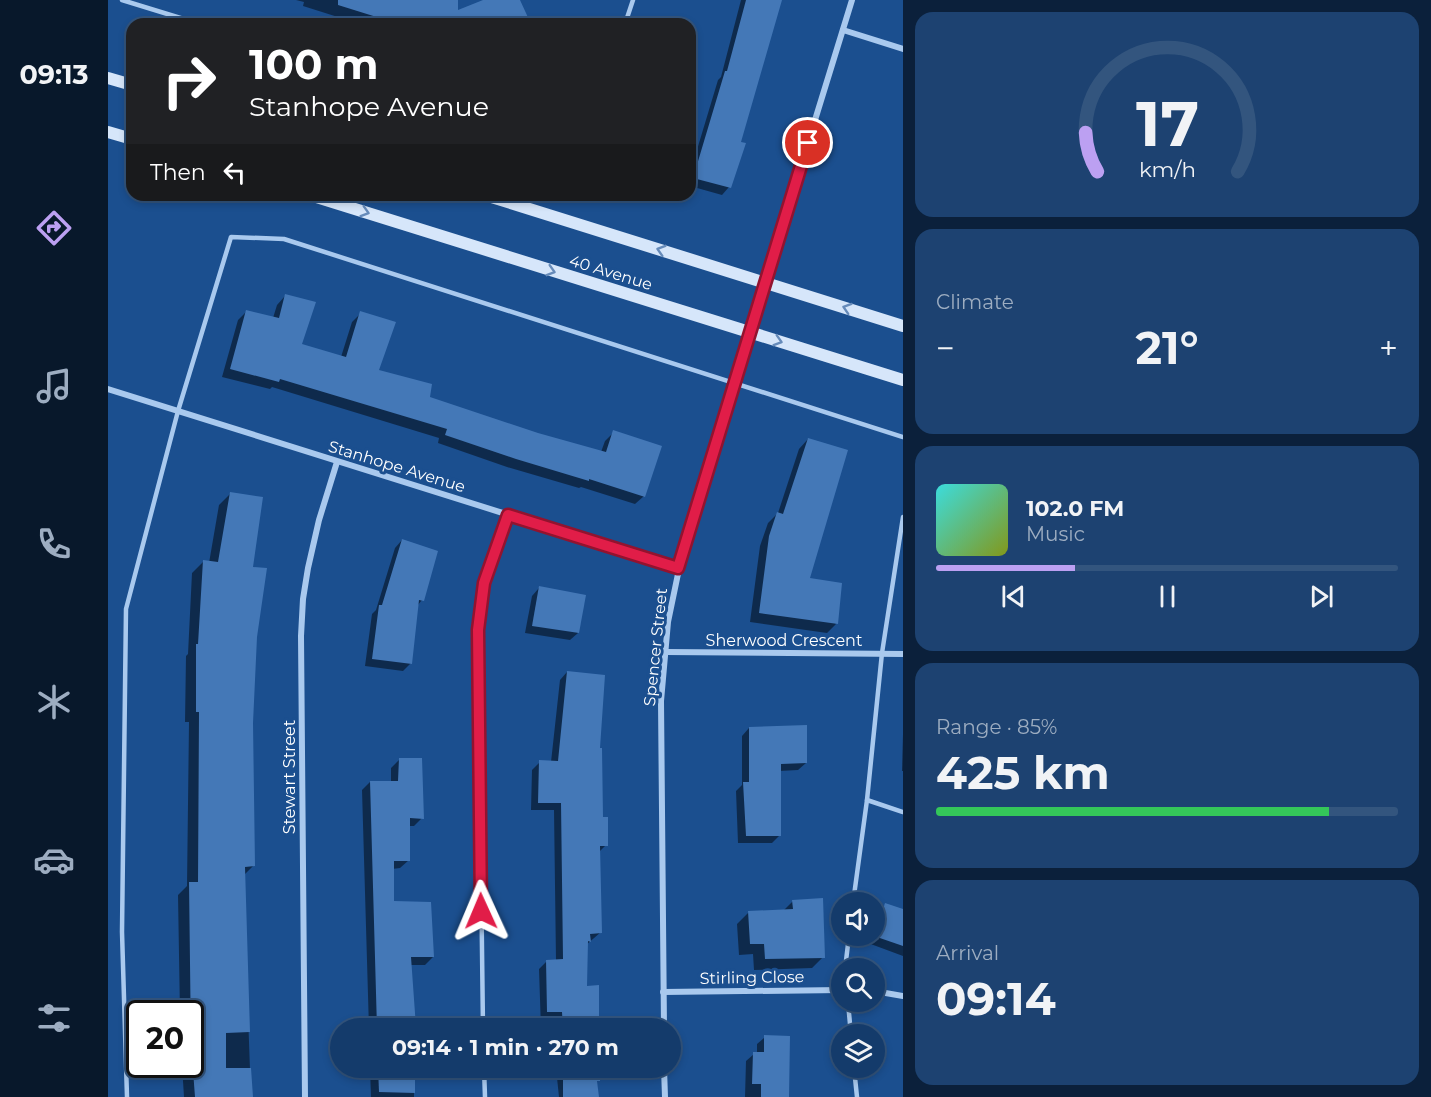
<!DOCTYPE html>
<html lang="en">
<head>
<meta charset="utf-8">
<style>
	:root { --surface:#143b6b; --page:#1d4271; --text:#f1f3f6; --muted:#9dadc1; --line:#33557e; --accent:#bca0f2 }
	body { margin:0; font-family:Montserrat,sans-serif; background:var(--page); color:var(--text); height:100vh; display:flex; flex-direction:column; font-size:22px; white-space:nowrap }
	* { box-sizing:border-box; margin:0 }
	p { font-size:20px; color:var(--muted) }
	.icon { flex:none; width:33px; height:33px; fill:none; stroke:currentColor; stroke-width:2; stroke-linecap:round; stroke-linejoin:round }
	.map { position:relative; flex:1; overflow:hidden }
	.details { display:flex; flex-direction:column; gap:12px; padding:12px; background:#0b203b; width:528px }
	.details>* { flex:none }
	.hud { position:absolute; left:18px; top:18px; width:570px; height:183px; border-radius:18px; box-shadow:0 3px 9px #0003,0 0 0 2px var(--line); background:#202124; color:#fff; overflow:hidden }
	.controls { position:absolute; left:723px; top:892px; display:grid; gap:12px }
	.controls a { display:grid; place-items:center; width:54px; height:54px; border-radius:50%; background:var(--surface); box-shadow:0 3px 9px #0003,0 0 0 2px var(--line); font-size:30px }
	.speed { position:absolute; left:18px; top:1000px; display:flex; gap:12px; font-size:30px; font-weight:700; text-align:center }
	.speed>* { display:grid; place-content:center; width:78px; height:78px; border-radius:50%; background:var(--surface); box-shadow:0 3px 9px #0003,0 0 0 2px var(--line); line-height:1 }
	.speed .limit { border:3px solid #111; border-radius:9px; background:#fff; color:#111 }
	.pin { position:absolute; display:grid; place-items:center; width:51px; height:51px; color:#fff; margin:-26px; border:3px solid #fff; border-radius:50%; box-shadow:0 2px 6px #0007 }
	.me { position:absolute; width:66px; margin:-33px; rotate:359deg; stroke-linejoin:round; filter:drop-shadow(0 0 4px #0008) }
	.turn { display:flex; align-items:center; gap:21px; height:126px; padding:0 24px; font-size:27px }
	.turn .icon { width:78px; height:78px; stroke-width:2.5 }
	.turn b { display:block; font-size:42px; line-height:51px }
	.then { display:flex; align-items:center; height:57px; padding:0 24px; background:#0003; gap:12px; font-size:22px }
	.big { font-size:45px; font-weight:700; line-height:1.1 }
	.details .tile { flex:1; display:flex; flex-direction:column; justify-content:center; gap:9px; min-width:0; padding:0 21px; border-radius:18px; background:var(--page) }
	.details .dial { align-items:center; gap:0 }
	.dial svg { height:156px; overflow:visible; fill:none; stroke:var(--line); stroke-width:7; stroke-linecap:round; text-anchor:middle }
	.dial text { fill:var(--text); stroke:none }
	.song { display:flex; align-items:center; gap:18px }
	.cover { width:72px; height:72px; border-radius:9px; background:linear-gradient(135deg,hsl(180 70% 55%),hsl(70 70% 35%)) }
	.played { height:6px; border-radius:3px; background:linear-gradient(90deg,var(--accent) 30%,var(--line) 30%) }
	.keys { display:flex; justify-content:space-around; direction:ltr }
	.heat { display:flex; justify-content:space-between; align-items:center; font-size:33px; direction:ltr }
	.charge { height:9px; border-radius:4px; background:linear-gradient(90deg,#34c759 85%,var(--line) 0) }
	.trip { position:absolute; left:222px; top:1018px; width:351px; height:60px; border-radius:30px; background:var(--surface); box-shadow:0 3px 9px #0003,0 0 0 2px var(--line); font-weight:700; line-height:60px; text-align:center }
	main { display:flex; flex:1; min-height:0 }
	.dock { display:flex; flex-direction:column; width:108px; justify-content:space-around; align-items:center; background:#08182b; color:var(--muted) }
	.dock .icon { width:42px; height:42px }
	.dock .active { color:var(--accent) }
	.dock b { font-size:27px; color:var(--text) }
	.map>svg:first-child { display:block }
	.shadow { fill:#0007 }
	.building { fill:#4478b7 }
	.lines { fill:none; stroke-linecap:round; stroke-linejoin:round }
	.service { stroke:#a9c9ee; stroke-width:4.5 }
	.minor { stroke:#a9c9ee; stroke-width:6 }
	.secondary { stroke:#d6e6fa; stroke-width:12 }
	.oneway { stroke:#668bba }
	.route-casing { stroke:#92132f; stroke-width:15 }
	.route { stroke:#e11d48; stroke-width:10 }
	.labels { text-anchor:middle; stroke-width:6; stroke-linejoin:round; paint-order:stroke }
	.street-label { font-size:16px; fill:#fff; stroke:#1b4f8f }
</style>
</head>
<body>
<main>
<nav class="dock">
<b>09:13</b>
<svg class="icon active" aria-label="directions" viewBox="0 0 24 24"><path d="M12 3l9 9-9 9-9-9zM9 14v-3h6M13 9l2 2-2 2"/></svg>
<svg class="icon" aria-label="music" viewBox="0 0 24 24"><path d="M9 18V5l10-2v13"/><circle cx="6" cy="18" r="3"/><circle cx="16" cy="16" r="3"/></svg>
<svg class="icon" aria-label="phone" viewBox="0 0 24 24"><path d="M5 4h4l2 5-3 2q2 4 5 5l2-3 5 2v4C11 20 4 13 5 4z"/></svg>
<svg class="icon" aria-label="climate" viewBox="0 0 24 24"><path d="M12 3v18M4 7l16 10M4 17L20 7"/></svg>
<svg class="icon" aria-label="car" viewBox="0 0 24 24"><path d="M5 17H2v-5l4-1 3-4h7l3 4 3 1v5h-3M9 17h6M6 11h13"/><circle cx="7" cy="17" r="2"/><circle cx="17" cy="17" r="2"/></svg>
<svg class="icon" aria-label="filters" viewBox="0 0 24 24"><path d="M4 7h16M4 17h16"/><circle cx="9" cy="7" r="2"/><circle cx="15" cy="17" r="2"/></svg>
</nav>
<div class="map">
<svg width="795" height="1097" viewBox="0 0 795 1097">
	<rect width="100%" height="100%" fill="#1b4f8f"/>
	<g class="shadow">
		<path d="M188 0H348L349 24H252L195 6 196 2Z"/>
		<path d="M633 0H672L650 73 621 187 614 195 582 186V173L610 80 613 77Z"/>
		<path d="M177 296 192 345 233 357 244 322 253 313 269 371 320 398 430 434 493 452 497 441 506 432 536 496 527 504 473 487 471 488 399 467 330 443 331 438 164 387 162 389 114 377 130 320 139 311 165 318 169 305Z"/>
		<path d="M700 439V580L728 624 719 633 642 622 652 546 660 523 670 513 691 449Z"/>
		<path d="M122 494 144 568 147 636 144 723 145 866 135 876 143 1097H76L74 1065H82V1014H72L70 895 79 886 81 722H77L78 656 80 654 84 573 95 562 101 563 111 505Z"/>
		<path d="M294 540 314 600 309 606 303 663 295 671 257 666 264 614 268 610 287 548Z"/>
		<path d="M431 588 470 633 462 640 417 633 424 596Z"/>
		<path d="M459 672 490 750 493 819 498 845 490 853 493 932 478 945V987L490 1029H433L431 969 438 962 448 961 446 810H423L424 770 432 762H443L452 680Z"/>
		<path d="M641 728 698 763 690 770 671 771 672 835 664 843H630L628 791 634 785V736Z"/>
		<path d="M795 734V771H794Z"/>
		<path d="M291 760 314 818 306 826H300L301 860 292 868 284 869 285 903 325 957 317 965H302L306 1029H261L254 790 262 782H283V768Z"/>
		<path d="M685 901 715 957 704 968 646 970 645 954 631 955 629 924 641 912 675 911Z"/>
		<path d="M777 905 795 911V956L760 943 762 936H766V923L770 912Z"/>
		<path d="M657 1037 679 1097H637L638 1061 646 1054H649V1044Z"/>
		<path d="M262 1068H306V1097H263Z"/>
		<path d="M435 1068H490V1080L488 1083 489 1097H451L448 1068Z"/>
	</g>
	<g class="building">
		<path d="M230 0H350V10L375 0H412L423 24H291L230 5Z"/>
		<path d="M638 0H674L633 142 638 143 623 188 585 178 617 71H619Z"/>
		<path d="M177 294 208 302 194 344 238 357 252 311 288 322 271 370 324 384 322 397 430 433 498 452 505 430 554 446 537 497 481 479V481L408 459 337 435 339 429 172 379 171 382 122 369 138 310 171 318Z"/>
		<path d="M700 438 740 450 702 578 734 583 730 624 651 613 661 536 669 512 675 514Z"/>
		<path d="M122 492 155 497 145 567 159 568 149 637 145 723 147 866 137 867 142 1032 118 1033V1068H143L145 1097H87L83 1044 81 882H90L91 712H88V644H90L95 560 110 562Z"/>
		<path d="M294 539 330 551 316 601 311 600 304 664 264 659 271 605H274Z"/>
		<path d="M431 586 478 595 471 633 424 626Z"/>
		<path d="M459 671 497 675 492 748H494L495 817H500V846H492L494 933 482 934 483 942 480 941 479 986 491 985V1029H455L454 1012H439L438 960 455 959 453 803H430L431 760 450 761Z"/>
		<path d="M699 725V763L673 764V836H638L635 782H641V727Z"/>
		<path d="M291 758H314L316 819 302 818V861H286V901L323 902 326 957H303L308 1027 269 1028 262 781H290Z"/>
		<path d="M715 898 717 958 657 959 656 944H642L640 911 685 909 684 900Z"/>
		<path d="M777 903 795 909V946L766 936Z"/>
		<path d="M656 1035 682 1036 681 1097H653V1084H644L645 1052H656Z"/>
		<path d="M270 1068H307V1093L271 1092Z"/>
		<path d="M455 1068H492V1081H489L491 1097H455Z"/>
	</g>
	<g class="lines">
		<g class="service">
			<path d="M14 0 92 24"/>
			<path d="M517 24 525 0"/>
			<path d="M759 800 795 812"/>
			<path d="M745 903 759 800 774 653 795 517"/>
			<path d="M737 969 741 936"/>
			<path d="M740 1002 743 1035"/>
			<path d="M375 1029 370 630 376 583 400 515"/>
			<path d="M376 1068 377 1097"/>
			<path d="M746 1068 749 1097"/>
			<path d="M19 1097 14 932 18 609 70 411 123 237 176 239 795 437"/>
		</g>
		<g class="minor">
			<path d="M735 30 795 49"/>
			<path d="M0 389 570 568"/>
			<path d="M557 652 795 654"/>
			<path d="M766 991 795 996"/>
			<path d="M555 992 734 990"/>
			<path d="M556 1029 553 701 560 622 576 545 744 0"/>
			<path d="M556 1068 557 1097"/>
			<path d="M197 1097 193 636 195 599 200 568 211 520 229 462"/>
		</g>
		<g class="secondary">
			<path d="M0 78 24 85"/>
			<path d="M0 132 24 139"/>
			<path d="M202 195 795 380"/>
			<path d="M377 195 795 326"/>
		</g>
	</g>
	<defs><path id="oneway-chevron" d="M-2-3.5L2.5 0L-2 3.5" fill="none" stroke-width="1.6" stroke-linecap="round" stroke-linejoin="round" transform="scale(1.5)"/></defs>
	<g class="oneway">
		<use href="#oneway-chevron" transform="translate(257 212) rotate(17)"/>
		<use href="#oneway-chevron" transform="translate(553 250) rotate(-163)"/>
		<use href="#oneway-chevron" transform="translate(443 271) rotate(17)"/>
		<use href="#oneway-chevron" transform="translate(739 308) rotate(-162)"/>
		<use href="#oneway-chevron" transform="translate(670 341) rotate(17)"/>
	</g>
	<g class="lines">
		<g class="route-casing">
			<path id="route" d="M373 911 370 630 376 583 400 515 570 568 700 143"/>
		</g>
		<use href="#route" class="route"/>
	</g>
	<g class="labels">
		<g class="street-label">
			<text transform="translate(503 272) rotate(17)" y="6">40 Avenue</text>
			<text transform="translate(289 466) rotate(17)" y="6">Stanhope Avenue</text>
			<text x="676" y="646">Sherwood Crescent</text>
			<text transform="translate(547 647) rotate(-84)" y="6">Spencer Street</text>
			<text transform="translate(181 777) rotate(-90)" y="6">Stewart Street</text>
			<text transform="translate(644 977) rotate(-1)" y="6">Stirling Close</text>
		</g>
	</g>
</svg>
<div class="controls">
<a><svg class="icon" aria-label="sound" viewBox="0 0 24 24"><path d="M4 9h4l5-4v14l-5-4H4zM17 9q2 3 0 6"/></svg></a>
<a><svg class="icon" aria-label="search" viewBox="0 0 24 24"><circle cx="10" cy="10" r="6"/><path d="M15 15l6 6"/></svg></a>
<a><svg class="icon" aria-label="layers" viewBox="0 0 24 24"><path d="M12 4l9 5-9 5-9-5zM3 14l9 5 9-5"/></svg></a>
</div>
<div class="speed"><div class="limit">20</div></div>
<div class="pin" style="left:700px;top:143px;background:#d93025"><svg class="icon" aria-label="arrive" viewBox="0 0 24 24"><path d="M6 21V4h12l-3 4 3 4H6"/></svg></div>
<svg class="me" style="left:373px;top:911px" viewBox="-20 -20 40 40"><path d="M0-17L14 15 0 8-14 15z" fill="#e11d48" stroke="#fff" stroke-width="4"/></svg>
<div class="trip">09:14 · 1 min · 270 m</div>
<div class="hud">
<div class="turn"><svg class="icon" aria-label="right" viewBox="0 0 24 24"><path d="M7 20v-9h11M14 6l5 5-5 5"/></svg><div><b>100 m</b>Stanhope Avenue</div></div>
<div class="then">Then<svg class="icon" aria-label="left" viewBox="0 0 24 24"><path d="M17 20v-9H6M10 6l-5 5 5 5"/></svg></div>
</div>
</div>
<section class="details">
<div class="tile dial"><svg viewBox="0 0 100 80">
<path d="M14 69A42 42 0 1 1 86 69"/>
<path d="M14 69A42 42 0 0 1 8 49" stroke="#bca0f2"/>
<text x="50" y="56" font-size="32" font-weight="700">17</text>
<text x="50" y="72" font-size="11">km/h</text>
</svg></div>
<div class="tile"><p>Climate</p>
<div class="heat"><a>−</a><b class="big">21°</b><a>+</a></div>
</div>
<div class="tile">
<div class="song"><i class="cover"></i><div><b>102.0 FM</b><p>Music</p></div></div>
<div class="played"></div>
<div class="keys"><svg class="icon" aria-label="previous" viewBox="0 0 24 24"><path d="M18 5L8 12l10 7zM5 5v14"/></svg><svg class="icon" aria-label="pause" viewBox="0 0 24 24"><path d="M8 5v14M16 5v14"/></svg><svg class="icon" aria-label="next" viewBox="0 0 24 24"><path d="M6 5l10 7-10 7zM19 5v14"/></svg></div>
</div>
<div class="tile"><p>Range · 85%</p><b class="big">425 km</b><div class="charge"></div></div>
<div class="tile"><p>Arrival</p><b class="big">09:14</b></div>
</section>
</main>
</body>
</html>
